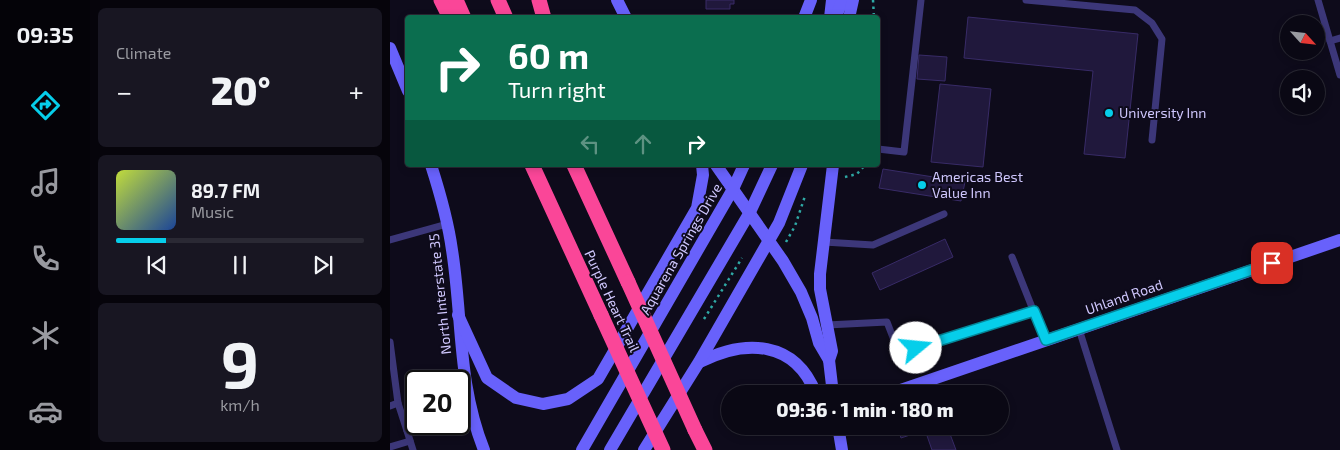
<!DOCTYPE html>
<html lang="en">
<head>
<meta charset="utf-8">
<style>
	:root { --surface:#0a0814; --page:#181622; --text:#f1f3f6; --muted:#999aa0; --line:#2a2934; --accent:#06ceea }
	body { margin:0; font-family:"Exo 2",sans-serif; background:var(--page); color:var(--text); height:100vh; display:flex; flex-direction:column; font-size:19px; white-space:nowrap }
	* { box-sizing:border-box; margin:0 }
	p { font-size:16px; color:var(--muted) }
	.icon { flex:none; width:28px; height:28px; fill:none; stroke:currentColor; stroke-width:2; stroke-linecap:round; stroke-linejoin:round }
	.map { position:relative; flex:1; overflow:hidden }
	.sheet { display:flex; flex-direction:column; gap:8px; padding:8px; background:#06040b; width:300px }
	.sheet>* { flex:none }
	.banner { position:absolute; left:15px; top:15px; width:475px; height:152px; border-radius:5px; box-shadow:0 2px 8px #0003,0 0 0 1px var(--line); background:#0b6e4f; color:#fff; overflow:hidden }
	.needle { width:32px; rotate:117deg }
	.fabs { position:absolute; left:890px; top:15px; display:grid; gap:10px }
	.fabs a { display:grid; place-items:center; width:45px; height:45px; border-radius:50%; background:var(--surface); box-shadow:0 2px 8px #0003,0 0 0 1px var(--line); font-size:25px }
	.speed { position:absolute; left:15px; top:370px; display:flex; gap:10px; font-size:25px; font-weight:700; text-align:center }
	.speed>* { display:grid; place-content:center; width:65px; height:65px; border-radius:50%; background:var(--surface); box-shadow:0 2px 8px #0003,0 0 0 1px var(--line); line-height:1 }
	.speed .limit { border:2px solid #111; border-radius:8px; background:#fff; color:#111 }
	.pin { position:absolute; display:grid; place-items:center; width:42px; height:42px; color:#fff; margin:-21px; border-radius:10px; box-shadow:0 2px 8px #0006 }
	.me { position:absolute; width:55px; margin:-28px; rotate:73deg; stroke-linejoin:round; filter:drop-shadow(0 0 4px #0008) }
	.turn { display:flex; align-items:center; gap:18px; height:105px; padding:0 20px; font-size:22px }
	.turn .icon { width:65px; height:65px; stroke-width:2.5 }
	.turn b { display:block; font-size:35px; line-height:42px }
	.lanes { display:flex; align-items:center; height:48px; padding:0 20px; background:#0003; justify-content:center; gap:25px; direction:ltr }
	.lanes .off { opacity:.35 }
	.big { font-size:38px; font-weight:800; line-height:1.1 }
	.sheet .card { flex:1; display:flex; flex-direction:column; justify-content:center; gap:8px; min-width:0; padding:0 18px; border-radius:8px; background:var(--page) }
	.sheet .dial { align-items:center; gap:0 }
	.dial b { font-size:65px; line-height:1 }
	.song { display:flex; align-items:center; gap:15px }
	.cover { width:60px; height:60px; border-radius:8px; background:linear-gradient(135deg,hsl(70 70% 55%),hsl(220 70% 35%)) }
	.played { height:5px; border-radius:2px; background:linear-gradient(90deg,var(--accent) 20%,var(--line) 20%) }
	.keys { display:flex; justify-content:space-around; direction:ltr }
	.heat { display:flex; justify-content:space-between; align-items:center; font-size:28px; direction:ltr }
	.trip { position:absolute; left:331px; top:385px; width:288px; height:50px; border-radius:25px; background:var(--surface); box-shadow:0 2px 8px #0003,0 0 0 1px var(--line); font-weight:800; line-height:50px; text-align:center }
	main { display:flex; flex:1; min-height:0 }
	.dock { display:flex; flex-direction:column; width:90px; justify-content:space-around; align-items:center; background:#040308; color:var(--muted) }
	.dock .icon { width:35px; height:35px }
	.dock .on { color:var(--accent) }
	.dock b { font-size:22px; color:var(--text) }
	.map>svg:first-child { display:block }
	.building { fill:#20183c; stroke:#382b67 }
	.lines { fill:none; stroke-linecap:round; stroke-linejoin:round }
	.path { stroke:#2fa9a5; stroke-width:2.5; stroke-dasharray:2.5 4; stroke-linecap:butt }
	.lane { stroke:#3c3779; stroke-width:7 }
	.secondary { stroke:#6861fb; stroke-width:12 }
	.highway { stroke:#fa4698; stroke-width:15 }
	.highway-bridge { stroke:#fa4698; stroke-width:15 }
	.route-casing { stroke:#048698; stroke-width:12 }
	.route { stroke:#06ceea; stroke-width:9 }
	.poi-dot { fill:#06ceea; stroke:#0e0b1b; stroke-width:2 }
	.labels { text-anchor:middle; stroke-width:4; stroke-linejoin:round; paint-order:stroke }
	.poi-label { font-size:14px; fill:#cfc7fd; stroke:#0e0b1b; text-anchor:start }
	.street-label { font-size:14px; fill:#cfc7fd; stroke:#0e0b1b }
</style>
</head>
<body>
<main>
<nav class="dock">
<b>09:35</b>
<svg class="icon on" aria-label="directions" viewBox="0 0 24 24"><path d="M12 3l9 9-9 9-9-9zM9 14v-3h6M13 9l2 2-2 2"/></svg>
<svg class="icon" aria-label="music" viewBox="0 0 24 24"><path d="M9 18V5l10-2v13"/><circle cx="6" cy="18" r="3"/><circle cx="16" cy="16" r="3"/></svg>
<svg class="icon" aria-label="phone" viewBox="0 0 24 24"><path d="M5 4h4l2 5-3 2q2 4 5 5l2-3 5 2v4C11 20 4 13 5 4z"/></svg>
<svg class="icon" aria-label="climate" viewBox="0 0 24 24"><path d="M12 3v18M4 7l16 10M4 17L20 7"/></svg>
<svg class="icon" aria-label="car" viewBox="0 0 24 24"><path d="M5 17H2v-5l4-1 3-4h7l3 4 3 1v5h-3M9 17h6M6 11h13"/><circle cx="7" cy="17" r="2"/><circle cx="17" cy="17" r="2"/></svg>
</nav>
<section class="sheet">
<div class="card"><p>Climate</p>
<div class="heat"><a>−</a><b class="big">20°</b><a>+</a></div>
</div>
<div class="card">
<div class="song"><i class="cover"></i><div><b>89.7 FM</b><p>Music</p></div></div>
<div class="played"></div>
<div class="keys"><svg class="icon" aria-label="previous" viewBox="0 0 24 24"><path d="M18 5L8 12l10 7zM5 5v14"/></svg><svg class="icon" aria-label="pause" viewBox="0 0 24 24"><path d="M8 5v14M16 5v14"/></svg><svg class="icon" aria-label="next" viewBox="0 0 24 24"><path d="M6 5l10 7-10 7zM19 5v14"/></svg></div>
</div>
<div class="card dial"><b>9</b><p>km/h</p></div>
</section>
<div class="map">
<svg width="950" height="450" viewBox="0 0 950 450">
	<rect width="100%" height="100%" fill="#0e0b1b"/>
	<g class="building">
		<path d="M316 0H344V4H340V9H316Z"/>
		<path d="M578 17 748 34 735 158 694 154 703 71 574 58Z"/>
		<path d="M529 55 557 57 555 81 527 79Z"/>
		<path d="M550 84 601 89 593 167 541 162Z"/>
		<path d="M493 169 575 182 571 201 489 188Z"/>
		<path d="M555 239 563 257 490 290 482 273Z"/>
		<path d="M507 426H557L566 450H542L535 430 511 438Z"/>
	</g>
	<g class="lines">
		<g class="path">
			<path d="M483 0 484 18"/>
			<path d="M455 177 467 174 475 165"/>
			<path d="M396 242 405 226 415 196"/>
			<path d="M314 319 352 258"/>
		</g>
		<g class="lane">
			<path d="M636 0 745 10 762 23 772 39 762 140"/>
			<path d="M928 0 950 75"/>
			<path d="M940 41 950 38"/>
			<path d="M488 149 514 152 531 0"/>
			<path d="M0 240 57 224"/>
			<path d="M434 242 483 245 554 214"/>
			<path d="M622 257 655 340"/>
			<path d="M437 325 497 322 509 353 644 311"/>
			<path d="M689 329 727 450"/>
			<path d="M0 342 8 403 17 431 32 424"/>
			<path d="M0 406 8 403"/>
			<path d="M17 431 23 450"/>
			<path d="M0 447 20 441"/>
		</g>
		<g class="secondary">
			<path d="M227 0 236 18"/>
			<path d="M414 18 421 0"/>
			<path d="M440 18 442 0"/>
			<path d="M445 18 453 0"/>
			<path d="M459 18 463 0"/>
			<path d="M0 48 18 91"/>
			<path d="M41 165C50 193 58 221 62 250 73 320 67 382 94 450"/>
			<path d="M326 165 393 261 411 292 422 318 429 343 439 360 443 394"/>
			<path d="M68 315 97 378 126 398 153 404 178 399 208 379 307 208 313 175 312 165"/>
			<path d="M439 360 442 351 430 289V274L443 165"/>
			<path d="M310 362C355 339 405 340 426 394"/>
			<path d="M499 394 950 240"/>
			<path d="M448 426 452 450"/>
			<path d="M192 450 343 189 354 165"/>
			<path d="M220 450 360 212 382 165"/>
			<path d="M254 450 309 362 389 223 412 165"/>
		</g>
		<g class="highway">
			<path d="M51 0 60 18"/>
			<path d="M66 0 74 18"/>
			<path d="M108 0 116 18"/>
			<path d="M149 0 154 18"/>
			<path d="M142 165 211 315"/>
			<path d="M184 165 238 282"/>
			<path d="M305 430 315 450"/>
		</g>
		<g class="highway-bridge">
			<path d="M238 282 305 430"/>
			<path d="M211 315 273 450"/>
		</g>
	</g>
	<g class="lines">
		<g class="route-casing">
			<path id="route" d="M526 348 644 311 656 340 882 263"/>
		</g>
		<use href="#route" class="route"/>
	</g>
	<g class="poi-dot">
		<circle cx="719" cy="113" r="5"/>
		<circle cx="532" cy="185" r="5"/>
	</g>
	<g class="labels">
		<g class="poi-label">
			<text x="729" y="118">University Inn</text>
			<text x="542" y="182">Americas Best<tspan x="542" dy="16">Value Inn</tspan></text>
		</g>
		<g class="street-label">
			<text transform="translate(291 249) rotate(-60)" y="5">Aquarena Springs Drive</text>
			<text transform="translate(50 294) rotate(-96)" y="5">North Interstate 35</text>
			<text transform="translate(734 297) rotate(-19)" y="5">Uhland Road</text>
			<text transform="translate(222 301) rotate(65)" y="5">Purple Heart Trail</text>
		</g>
	</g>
</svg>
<div class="fabs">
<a><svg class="needle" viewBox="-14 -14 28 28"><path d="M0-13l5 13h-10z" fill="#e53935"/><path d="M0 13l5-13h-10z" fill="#999aa0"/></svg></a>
<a><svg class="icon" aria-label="sound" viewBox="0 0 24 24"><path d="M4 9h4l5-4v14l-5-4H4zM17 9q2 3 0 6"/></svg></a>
</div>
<div class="speed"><div class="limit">20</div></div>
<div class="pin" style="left:882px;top:263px;background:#d93025"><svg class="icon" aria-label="arrive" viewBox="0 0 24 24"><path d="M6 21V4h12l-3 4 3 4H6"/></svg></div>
<svg class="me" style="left:526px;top:348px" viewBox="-20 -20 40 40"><circle r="19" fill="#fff"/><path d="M0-13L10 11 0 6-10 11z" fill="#06ceea"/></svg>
<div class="trip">09:36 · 1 min · 180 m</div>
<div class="banner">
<div class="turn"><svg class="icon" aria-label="right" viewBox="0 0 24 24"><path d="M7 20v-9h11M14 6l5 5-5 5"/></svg><div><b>60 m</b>Turn right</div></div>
<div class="lanes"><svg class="icon off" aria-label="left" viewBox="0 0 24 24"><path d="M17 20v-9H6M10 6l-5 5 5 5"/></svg><svg class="icon off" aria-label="ahead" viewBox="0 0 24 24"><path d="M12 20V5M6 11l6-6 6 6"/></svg><svg class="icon" aria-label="right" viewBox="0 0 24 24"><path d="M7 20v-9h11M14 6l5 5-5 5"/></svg></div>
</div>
</div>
</main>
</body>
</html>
